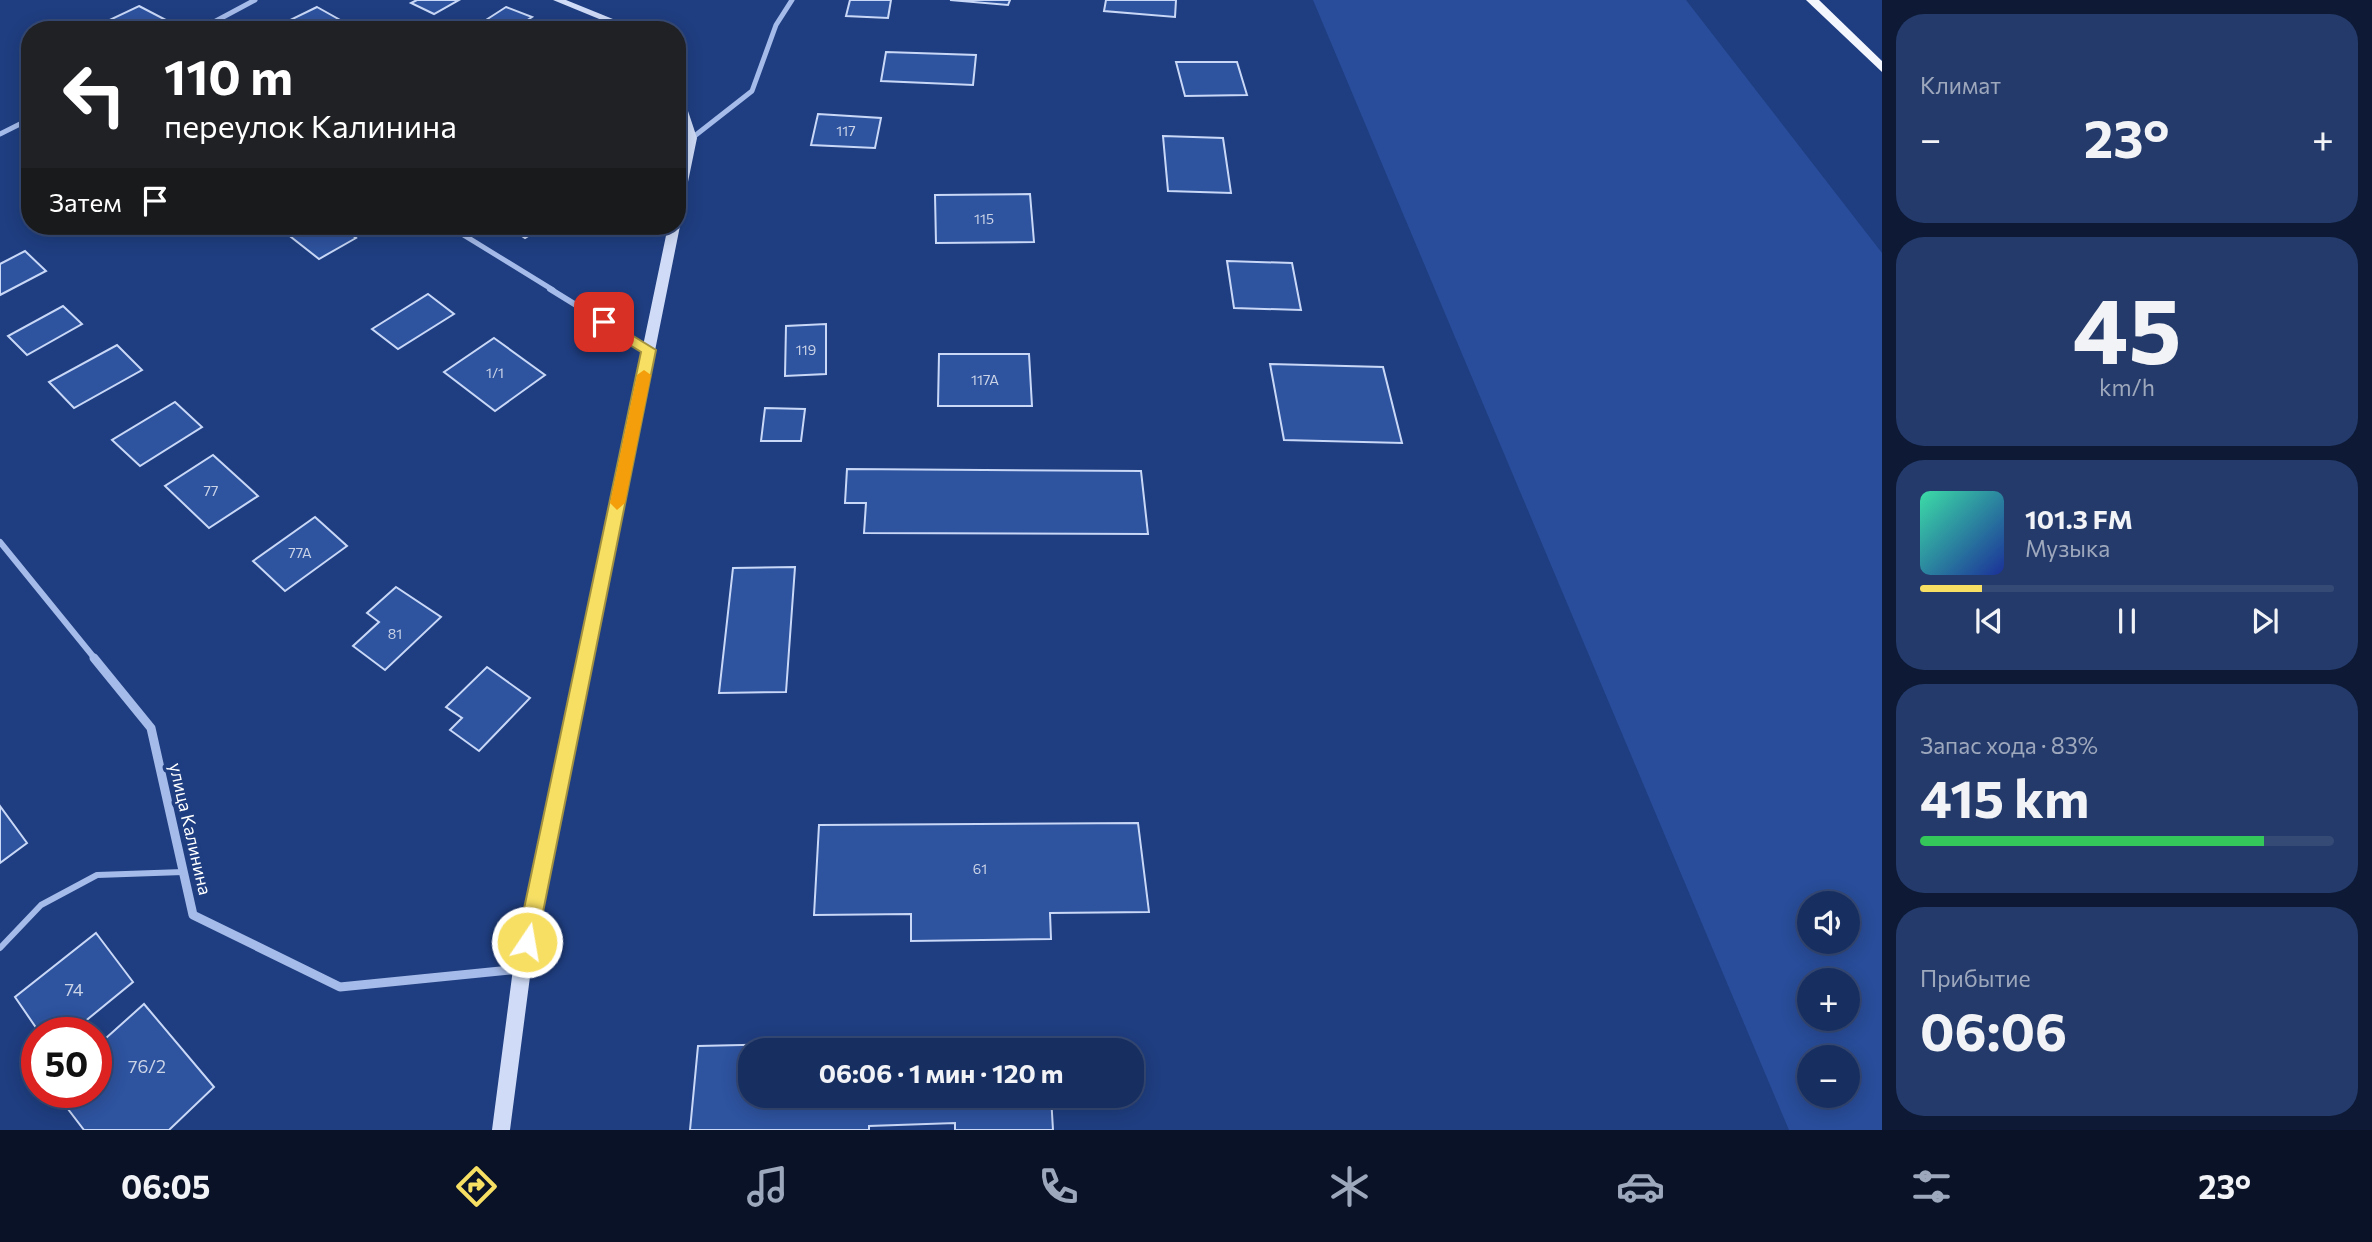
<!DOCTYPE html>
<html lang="ru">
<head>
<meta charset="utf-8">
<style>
	:root { --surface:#172e61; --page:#243a6a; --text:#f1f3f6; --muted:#9ea8bd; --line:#364a76; --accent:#f7df64 }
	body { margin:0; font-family:Commissioner,sans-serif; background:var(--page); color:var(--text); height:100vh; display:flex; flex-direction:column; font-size:26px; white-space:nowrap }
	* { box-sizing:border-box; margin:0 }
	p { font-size:23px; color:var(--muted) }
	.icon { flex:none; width:38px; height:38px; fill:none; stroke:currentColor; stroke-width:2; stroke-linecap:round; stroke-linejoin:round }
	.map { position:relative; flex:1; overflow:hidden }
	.drawer { display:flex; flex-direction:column; gap:14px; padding:14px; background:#0d1935; width:490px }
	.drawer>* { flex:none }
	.guide { position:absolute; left:21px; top:21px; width:665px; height:214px; border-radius:28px; box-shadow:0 4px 18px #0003,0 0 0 2px var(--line); background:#202124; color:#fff; overflow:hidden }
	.buttons { position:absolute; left:1797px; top:891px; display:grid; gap:14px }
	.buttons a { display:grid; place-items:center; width:63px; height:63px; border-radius:50%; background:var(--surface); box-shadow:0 4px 18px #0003,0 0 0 2px var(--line); font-size:35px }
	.speed { position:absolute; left:21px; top:1017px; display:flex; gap:14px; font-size:35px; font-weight:700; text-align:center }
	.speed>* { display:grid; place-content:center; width:91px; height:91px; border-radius:50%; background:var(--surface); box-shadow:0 4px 18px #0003,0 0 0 2px var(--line); line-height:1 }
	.speed .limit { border:10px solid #d22; background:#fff; color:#111 }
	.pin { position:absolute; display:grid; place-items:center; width:60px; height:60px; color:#fff; margin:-30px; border-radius:14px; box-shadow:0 4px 10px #0006 }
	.me { position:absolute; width:77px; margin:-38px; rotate:12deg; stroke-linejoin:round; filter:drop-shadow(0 0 5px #0008) }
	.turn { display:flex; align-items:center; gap:24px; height:147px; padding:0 28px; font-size:32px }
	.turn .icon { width:91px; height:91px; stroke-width:2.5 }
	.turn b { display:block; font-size:49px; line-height:60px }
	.then { display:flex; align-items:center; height:66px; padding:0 28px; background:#0003; gap:14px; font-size:26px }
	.big { font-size:52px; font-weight:700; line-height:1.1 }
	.drawer .widget { flex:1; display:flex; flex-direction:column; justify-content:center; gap:10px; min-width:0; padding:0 24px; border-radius:28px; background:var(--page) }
	.drawer .dial { align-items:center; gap:0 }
	.dial b { font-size:91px; line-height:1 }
	.song { display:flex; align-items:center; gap:21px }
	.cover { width:84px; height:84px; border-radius:10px; background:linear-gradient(135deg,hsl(160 70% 55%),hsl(230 70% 35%)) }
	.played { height:7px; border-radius:4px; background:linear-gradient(90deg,var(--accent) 15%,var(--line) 15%) }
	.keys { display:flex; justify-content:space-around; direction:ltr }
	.heat { display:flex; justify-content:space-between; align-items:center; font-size:38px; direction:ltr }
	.charge { height:10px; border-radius:5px; background:linear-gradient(90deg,#34c759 83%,var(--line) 0) }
	.trip { position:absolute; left:738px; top:1038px; width:406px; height:70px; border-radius:28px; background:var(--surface); box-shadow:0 4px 18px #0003,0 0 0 2px var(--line); font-weight:700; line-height:70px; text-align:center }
	.tabs { display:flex; height:112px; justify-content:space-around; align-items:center; background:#091227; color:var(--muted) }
	.tabs .icon { width:49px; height:49px }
	.tabs .active { color:var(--accent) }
	.tabs b { font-size:32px; color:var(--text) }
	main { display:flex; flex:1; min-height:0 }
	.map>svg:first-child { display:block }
	.green { fill:#294d9a; fill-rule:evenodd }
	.building { fill:#2e539f; stroke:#c9d8f7; stroke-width:2 }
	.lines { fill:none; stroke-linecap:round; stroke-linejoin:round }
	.service { stroke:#a5bbe9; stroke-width:6 }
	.minor-far2 { stroke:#a5bbe9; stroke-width:5 }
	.minor-far1 { stroke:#a5bbe9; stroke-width:6 }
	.minor { stroke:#a5bbe9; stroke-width:9 }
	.secondary { fill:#d0dcf7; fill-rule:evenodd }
	.trunk { fill:#f4f6fe; fill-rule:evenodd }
	.route { fill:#f7df64; stroke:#a19141; stroke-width:2 }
	.slow { fill:#f59e0b }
	.labels { text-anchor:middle; stroke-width:7; stroke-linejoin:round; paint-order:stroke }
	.number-label { font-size:14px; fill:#cbd4e7 }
	.street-label { font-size:18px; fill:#fff; stroke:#1f3e81 }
	.near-number-label { font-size:18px; fill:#cbd4e7 }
</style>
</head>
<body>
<main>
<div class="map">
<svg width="1882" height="1130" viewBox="0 0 1882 1130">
	<rect width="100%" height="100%" fill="#1f3e81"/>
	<path class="green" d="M1313 0H1686L1882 253V1130H1789ZM1810 903H1848V942H1810ZM1810 980H1848V1018H1810ZM1810 1057H1848V1096H1810Z"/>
	<g class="building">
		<path d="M417 0H459L434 14 411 3Z"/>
		<path d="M850 0H891L888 18 846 16Z"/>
		<path d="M950 0H1010L1008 5Z"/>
		<path d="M1106 0H1176L1175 17 1104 11Z"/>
		<path d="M139 6 166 20 147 30H112L101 24Z"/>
		<path d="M317 7 349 25 339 30H299L286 22Z"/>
		<path d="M506 7 532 17 512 30 472 29Z"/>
		<path d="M886 52 976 55 973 85 881 81Z"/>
		<path d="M1176 62H1237L1247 95 1185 96Z"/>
		<path d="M818 114 881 118 875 148 811 145Z"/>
		<path d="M1163 136 1223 138 1231 193 1168 191Z"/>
		<path d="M1030 194 1034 242 936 243 935 195Z"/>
		<path d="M277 226H340L356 238 319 259Z"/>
		<path d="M507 226H544L525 238Z"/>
		<path d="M25 251 46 271 0 295V264Z"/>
		<path d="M1227 261 1292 263 1301 310 1234 308Z"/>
		<path d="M428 294 454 314 398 349 372 329Z"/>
		<path d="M63 306 82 324 27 355 8 336Z"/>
		<path d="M826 324V374L785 376 786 326Z"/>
		<path d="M494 338 545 375 495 411 444 372Z"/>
		<path d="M117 345 142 370 74 408 49 382Z"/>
		<path d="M939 354H1029L1032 406H938Z"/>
		<path d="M1270 364 1383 367 1402 443 1284 440Z"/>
		<path d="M175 402 202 427 140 466 112 440Z"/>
		<path d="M765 408 805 409 801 441H761Z"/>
		<path d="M213 455 258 496 209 528 165 486Z"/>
		<path d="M847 469 1141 471 1148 534 864 533 866 503H845Z"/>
		<path d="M315 517 347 546 285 591 253 561Z"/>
		<path d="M795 567 786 692 719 693 733 568Z"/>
		<path d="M396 587 441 617 385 670 353 646 379 622 367 613Z"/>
		<path d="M487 667 530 698 479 751 450 730 462 718 446 707Z"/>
		<path d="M0 806 27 843 0 863Z"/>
		<path d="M1138 823 1149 912 1050 913 1051 939 911 941V914L814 915 819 825Z"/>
		<path d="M96 933 133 982 72 1032H39L15 997Z"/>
		<path d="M144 1004 214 1087 169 1130H84L55 1092H96V1047Z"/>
		<path d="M1047 1038 1048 1050H751V1096H1051L1053 1130H955V1123L869 1126V1130H690L698 1046Z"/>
	</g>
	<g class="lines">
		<path class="service" d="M0 948 41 905 97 875 183 872"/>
		<g class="minor-far2">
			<path d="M199 30 255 0"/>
			<path d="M0 134 30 119"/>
			<path d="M692 138 752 91 776 25 792 0"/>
			<path d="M449 226 553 290"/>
		</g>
		<g class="minor-far1">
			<path d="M550 289 649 350"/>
			<path d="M0 542 96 660"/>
		</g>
		<path class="minor" d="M94 658 151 728 193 915 340 987 521 969"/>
		<g class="secondary">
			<path d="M553 0H566L640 30H626Z"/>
			<path d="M677 90 682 93 697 138 682 211 677 214V184L687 138 677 109Z"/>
			<path d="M677 223 680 226 531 969 510 1130H492L513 969 668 226H677Z"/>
		</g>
		<path class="trunk" d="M1806 0H1819L1882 61V72Z"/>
	</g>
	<path class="route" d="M604 318 656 350 537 942 534 949 527 952 520 949 517 942 641 352 599 326V319Z"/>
	<path class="slow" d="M644 370 651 375 625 503 617 510 610 503 637 375Z"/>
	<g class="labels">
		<g class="number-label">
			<text x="846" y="136">117</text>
			<text x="984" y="224">115</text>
			<text x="806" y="355">119</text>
			<text x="495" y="378">1/1</text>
			<text x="985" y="385">117А</text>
			<text x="211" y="496">77</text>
			<text x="300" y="558">77А</text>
			<text x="395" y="639">81</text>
			<text x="980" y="874">61</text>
		</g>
		<g class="street-label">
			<text transform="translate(190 829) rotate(77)" y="6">улица Калинина</text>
		</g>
		<g class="near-number-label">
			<text x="74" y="996">74</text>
			<text x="147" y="1073">76/2</text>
		</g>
	</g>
</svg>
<div class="buttons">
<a><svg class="icon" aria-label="sound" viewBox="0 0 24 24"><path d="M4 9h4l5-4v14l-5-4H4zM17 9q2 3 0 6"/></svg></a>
<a>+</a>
<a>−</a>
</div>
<div class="speed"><div class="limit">50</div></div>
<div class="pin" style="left:604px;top:322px;background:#d93025"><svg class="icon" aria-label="arrive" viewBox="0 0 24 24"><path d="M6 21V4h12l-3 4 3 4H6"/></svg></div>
<svg class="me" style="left:527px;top:942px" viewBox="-20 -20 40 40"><circle r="17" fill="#f7df64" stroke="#fff" stroke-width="3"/><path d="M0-11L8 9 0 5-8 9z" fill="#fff"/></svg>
<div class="trip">06:06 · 1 мин · 120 m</div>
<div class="guide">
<div class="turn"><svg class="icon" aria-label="left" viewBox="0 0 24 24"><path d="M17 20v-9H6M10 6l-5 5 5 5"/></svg><div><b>110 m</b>переулок Калинина</div></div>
<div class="then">Затем<svg class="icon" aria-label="arrive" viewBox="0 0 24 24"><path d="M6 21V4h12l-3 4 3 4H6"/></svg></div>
</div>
</div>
<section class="drawer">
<div class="widget"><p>Климат</p>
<div class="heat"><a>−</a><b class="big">23°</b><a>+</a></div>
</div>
<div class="widget dial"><b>45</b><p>km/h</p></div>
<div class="widget">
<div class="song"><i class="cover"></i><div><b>101.3 FM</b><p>Музыка</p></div></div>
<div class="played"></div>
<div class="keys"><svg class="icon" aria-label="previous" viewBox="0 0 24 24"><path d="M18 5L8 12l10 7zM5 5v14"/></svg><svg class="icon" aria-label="pause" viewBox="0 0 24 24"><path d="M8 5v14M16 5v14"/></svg><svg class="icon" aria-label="next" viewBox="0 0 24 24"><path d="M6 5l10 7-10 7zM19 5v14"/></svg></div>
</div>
<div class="widget"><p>Запас хода · 83%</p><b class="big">415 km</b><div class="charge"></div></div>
<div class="widget"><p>Прибытие</p><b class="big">06:06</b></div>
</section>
</main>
<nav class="tabs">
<b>06:05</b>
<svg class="icon active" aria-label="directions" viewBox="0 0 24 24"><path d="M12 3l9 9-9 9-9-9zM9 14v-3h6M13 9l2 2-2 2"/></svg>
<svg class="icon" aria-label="music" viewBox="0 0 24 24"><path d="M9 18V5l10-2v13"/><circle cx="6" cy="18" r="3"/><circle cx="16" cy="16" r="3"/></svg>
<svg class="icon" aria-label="phone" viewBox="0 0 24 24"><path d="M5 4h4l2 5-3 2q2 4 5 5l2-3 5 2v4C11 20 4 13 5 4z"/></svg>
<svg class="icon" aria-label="climate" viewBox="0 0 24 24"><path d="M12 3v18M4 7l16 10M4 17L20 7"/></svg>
<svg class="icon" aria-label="car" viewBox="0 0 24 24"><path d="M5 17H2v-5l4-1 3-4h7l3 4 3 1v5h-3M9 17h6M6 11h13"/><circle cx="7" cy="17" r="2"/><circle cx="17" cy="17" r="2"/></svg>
<svg class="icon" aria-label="filters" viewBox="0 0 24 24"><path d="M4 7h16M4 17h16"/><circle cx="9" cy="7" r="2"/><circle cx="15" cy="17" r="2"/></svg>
<b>23°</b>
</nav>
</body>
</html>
